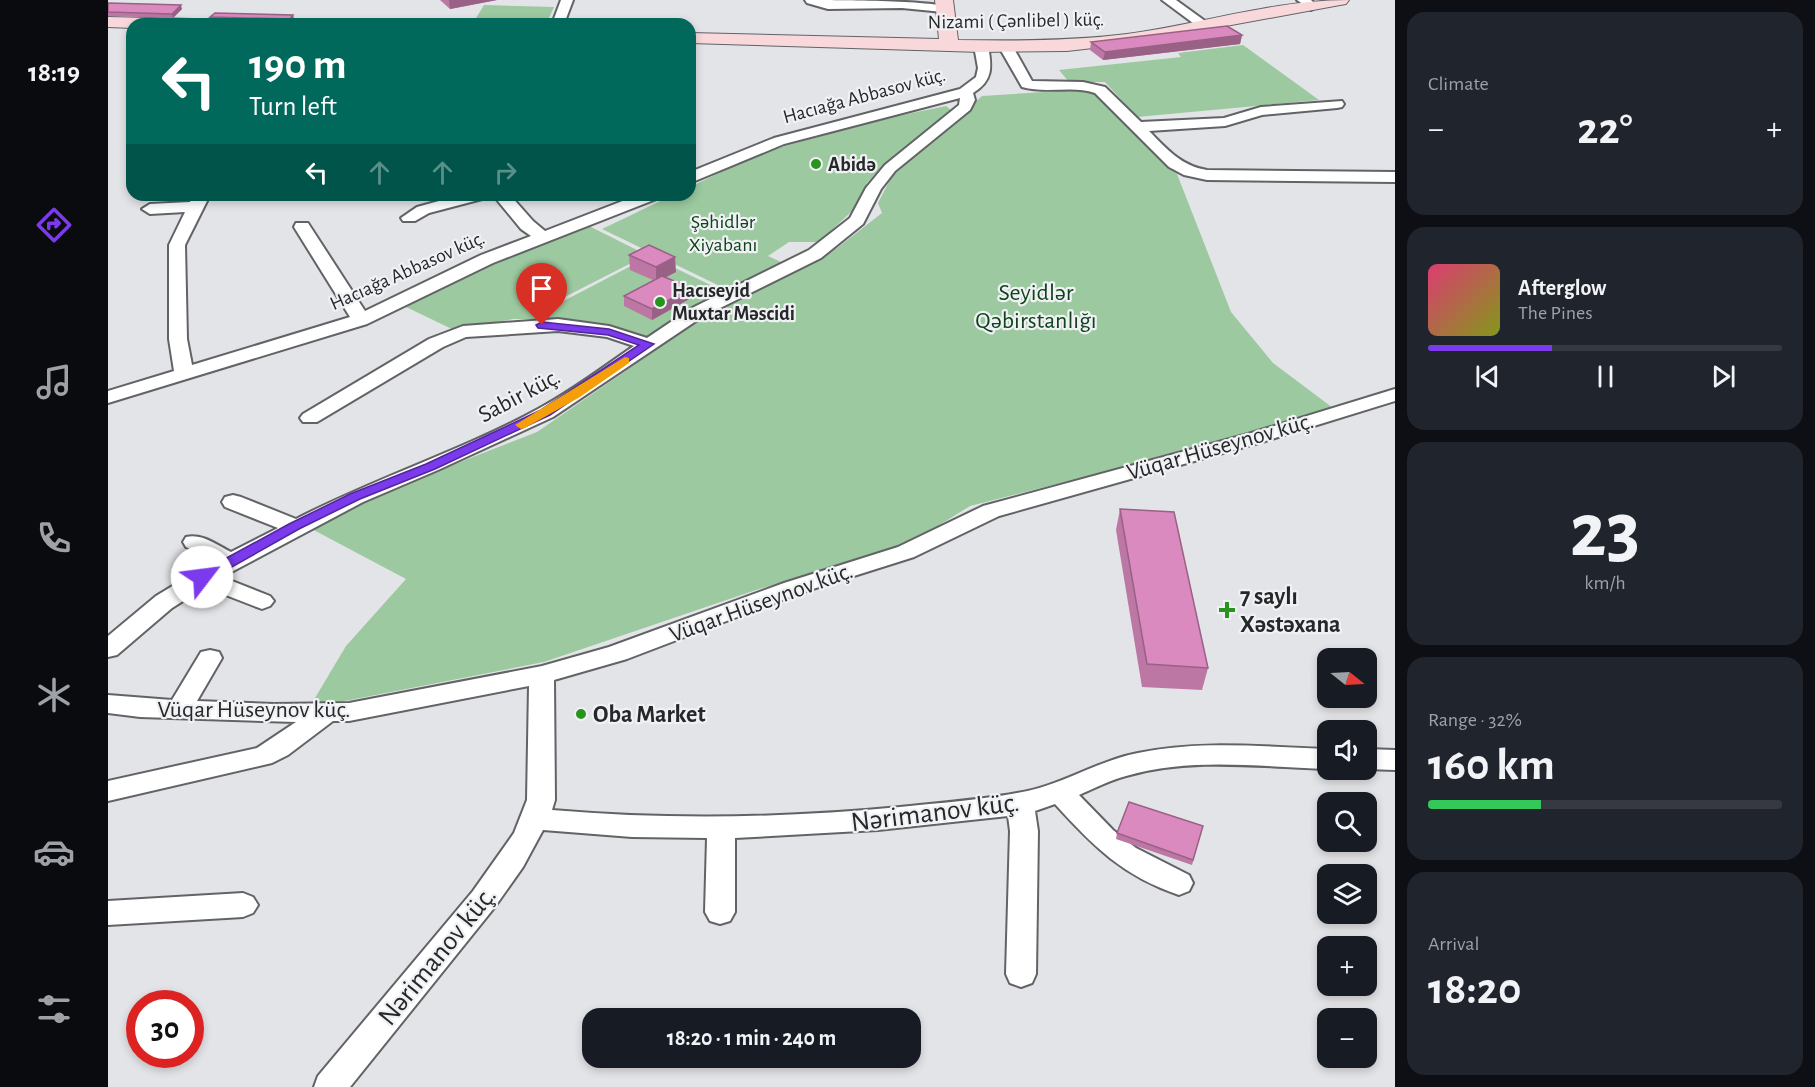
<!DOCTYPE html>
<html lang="en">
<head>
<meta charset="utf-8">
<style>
	:root { --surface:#171b24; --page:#20242c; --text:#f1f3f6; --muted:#9ea1a6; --line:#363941; --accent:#7c3aed }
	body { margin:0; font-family:"Alegreya Sans",sans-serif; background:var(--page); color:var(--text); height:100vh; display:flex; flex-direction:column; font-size:22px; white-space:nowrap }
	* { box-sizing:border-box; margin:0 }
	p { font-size:20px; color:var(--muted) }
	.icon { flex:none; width:33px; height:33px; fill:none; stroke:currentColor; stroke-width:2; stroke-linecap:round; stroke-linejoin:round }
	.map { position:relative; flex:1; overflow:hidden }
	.side { display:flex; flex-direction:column; gap:12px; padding:12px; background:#0d0f14; width:420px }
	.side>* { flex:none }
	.top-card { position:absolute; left:18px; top:18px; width:570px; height:183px; border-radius:18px; box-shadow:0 3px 9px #0003; background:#00695c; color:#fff; overflow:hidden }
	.needle { width:39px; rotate:108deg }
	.buttons { position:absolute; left:1209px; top:648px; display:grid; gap:12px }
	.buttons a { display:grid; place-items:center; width:60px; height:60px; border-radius:12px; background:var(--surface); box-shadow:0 3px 9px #0003; font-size:30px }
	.speed { position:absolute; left:18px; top:990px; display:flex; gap:12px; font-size:30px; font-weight:700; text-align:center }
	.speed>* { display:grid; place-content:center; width:78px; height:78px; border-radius:50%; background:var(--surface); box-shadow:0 3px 9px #0003; line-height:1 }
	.speed .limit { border:9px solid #d22; background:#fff; color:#111 }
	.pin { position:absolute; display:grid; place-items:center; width:51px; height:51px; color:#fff; margin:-62px -26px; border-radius:50% 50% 50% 0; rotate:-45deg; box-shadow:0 0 6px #0007 }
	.pin .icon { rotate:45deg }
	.me { position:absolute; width:66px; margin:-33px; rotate:60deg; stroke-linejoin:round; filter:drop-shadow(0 0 4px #0008) }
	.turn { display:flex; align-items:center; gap:21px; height:126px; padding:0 24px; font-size:27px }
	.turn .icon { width:78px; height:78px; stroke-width:2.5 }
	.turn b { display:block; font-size:42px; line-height:51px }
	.lanes { display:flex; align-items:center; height:57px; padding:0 24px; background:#0003; justify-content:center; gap:30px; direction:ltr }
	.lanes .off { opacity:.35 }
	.big { font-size:45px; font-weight:700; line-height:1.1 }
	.side .card { flex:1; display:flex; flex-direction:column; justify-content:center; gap:9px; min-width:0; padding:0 21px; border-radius:18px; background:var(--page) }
	.side .dial { align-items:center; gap:0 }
	.dial b { font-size:78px; line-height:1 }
	.song { display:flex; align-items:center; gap:18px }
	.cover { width:72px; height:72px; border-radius:9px; background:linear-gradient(135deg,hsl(340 70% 55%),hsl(70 70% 35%)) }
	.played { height:6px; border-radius:3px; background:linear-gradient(90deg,var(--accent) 35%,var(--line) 35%) }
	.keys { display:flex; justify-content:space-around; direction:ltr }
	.heat { display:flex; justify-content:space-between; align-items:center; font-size:33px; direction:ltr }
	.charge { height:9px; border-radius:4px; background:linear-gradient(90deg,#34c759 32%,var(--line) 0) }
	.trip { position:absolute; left:474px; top:1008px; width:339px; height:60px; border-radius:18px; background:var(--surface); box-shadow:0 3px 9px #0003; font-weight:700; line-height:60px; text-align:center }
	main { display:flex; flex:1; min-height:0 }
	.dock { display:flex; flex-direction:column; width:108px; justify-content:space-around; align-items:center; background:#090b0e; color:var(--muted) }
	.dock .icon { width:42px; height:42px }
	.dock .on { color:var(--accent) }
	.dock b { font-size:27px; color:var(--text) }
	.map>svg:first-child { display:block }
	.green { fill:#9cc99f }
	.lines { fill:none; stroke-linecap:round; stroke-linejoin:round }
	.street-casing { stroke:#626366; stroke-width:4 }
	.secondary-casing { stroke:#626366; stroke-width:2 }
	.street { fill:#fff; fill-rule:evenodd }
	.secondary { fill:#f8d8da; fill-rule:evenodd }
	.wall { fill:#bc77a4 }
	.shaded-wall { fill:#996186 }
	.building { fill:#db8abf; stroke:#996186; stroke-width:1.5 }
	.route { fill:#7c3aed; stroke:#51269a; stroke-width:1.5 }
	.slow { fill:#f59e0b }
	.poi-dot { fill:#29941d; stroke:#f0f1f4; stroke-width:2 }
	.labels { text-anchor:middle; stroke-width:4.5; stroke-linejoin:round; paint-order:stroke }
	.far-street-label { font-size:20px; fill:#262728; stroke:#f0f1f4 }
	.far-poi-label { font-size:20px; font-weight:bold; fill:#262728; stroke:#f0f1f4; text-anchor:start }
	.far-park-label { font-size:20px; fill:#0f441b; stroke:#f0f1f4 }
	.park-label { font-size:24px; fill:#0f441b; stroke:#f0f1f4 }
	.street-label { font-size:24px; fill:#262728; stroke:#f0f1f4 }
	.poi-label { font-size:24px; font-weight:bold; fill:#262728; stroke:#f0f1f4; text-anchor:start }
	.near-street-label { font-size:28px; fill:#262728; stroke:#f0f1f4 }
</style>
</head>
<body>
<main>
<nav class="dock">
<b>18:19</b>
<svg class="icon on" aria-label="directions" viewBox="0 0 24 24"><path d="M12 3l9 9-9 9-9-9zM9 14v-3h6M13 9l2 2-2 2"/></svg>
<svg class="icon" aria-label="music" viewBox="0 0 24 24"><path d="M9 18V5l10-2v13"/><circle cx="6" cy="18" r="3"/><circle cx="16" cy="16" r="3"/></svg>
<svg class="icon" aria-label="phone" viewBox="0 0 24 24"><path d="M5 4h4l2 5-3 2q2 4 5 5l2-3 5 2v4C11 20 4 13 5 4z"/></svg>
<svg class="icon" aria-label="climate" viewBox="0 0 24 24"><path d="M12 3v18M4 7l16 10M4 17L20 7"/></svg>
<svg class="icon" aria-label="car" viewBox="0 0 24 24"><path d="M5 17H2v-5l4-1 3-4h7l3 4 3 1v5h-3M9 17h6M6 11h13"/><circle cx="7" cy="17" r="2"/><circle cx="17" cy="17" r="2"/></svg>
<svg class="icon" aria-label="filters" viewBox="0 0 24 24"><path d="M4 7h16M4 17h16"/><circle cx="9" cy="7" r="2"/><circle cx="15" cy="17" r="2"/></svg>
</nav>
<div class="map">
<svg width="1287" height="1087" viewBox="0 0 1287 1087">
	<rect width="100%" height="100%" fill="#e3e4e7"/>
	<g class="green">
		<path d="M376 5 446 7 440 20 368 18Z"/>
		<path d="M1135 45 1211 100 1029 117 997 82H961L951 70 1073 57 1070 53Z"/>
		<path d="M984 89 1069 174 1123 312 1165 363 1225 408 1044 460 862 506 796 547 648 590 436 662 201 708 238 646 298 579 200 527 245 504 429 432 625 297 729 248 774 213 770 203 784 176 874 96Z"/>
		<path d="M838 106 843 110 766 175 758 184 762 186 744 211 711 242H681L660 256 675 263 618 289 494 229 565 195H582V187L652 153 770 120Z"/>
		<path d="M481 226 539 255 443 304 432 319H405L346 330 296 306 375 267Z"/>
		<path d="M542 256 615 291 540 338 495 326 436 319 446 306Z"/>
	</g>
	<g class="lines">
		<g class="street-casing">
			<g id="street">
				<path d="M453 0H465L456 24H444Z"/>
				<path d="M697 0C720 0 829 0 841 8L835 12 794 8 720 9 699 3Z"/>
				<path d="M1054 0H1068L1104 26 1103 29H1093Z"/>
				<path d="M1189 0H1203L1209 6 1203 10Z"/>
				<path d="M873 42 880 46C884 67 885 81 865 93L867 100 862 110 787 171 773 189 755 224 713 258 594 317 445 417 330 470 255 502 114 577 162 596 166 601 162 606 154 609 146 606 97 587 64 608 9 655 0 657V636L48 596 106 561 78 547 75 542 78 537C94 533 109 545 123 552L170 528 117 507 114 502 117 497 125 495 133 497 188 519C267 478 353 451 430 409 464 391 495 367 526 346L499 337 450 331 358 337 335 347 209 422H195L192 418 195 414 321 339 355 326 450 319 501 326 539 338 582 309 701 250 742 218 758 188 777 165 851 105 852 98 676 144 582 183V172L666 138 852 89 868 77 870 68 866 46Z"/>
				<path d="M898 43 905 47 924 81 975 82 997 87 1033 122 1116 118 1153 107 1234 101 1236 104 1234 107 1229 108 1154 115 1117 126 1041 131C1059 149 1073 166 1099 170L1287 172V182L1099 180 1076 175 1061 167 987 93C965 85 939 94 914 87L891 47Z"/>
				<path d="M86 195H102L77 245 79 339 84 365 242 317 186 227 188 223H200L257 311 373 255 423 236 413 229 385 195H402L425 221 437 231 530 195H553L551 198 385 263 259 324 0 403V391L66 371 61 339V245L77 212 42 214 34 209 42 204 82 202Z"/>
				<path d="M353 195H380L378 198 321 213 307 221H295L293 218 309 207Z"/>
				<path d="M1287 389V401L1154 442 891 516 806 557 692 593 519 659 446 680 447 800 444 810C560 820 676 818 792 807 831 803 871 800 909 793 951 787 988 761 1030 753 1092 740 1156 747 1220 749V769C1154 767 1082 757 1018 776 1002 780 987 788 971 795L1005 830 1028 848 1081 875 1085 883 1081 891 1071 895C1015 876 985 846 947 804L927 811 930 831 928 974 924 983 913 987 902 983 898 974 902 831 900 816 770 830 627 838V912L622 921 612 924 602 921 597 912 599 838 524 837 435 830 415 867 386 908 242 1087H206L210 1076 365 891 406 833 419 800 421 686 241 721H225L180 755 164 763 0 801V781L149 748 188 722 32 717 0 713V695L64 700 93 652 102 650 111 652 114 658 89 701 166 704 241 703 434 666 501 647 676 583 790 547 875 506 1140 434Z"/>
				<path d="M1258 749 1287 750V770L1258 769Z"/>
				<path d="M135 893 145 897 150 905 145 913 135 917 0 925V901Z"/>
			</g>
		</g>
		<g class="secondary-casing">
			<g id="secondary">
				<path d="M827 0H845L850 40C906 41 963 41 1019 34 1093 24 1166 0 1241 0L1238 4 1232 5 1020 44 959 51 873 52 582 43V33L831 39Z"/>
				<path d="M0 17 86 19 92 20 95 24H24V28L0 27Z"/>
			</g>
		</g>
		<use href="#street" class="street"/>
		<use href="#secondary" class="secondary"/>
	</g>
	<g class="wall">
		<path d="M332 0H389L342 9Z"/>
		<path d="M0 3 74 9 65 18 0 16Z"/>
		<path d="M185 15 186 19 182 23 103 21 102 17Z"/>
		<path d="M1134 35 1132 44 995 60 982 50 983 42Z"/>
		<path d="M521 255 568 272 558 277 583 298 544 320 516 306V296L545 280 522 270Z"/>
		<path d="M1012 509 1100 668 1094 690 1034 687 1008 530Z"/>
		<path d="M1095 826 1084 865 1008 839 1009 833Z"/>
	</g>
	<g class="shaded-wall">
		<path d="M341 0H389L342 9Z"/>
		<path d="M73 5 74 9 65 18 64 14Z"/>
		<path d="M185 15 186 19 182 23V19Z"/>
		<path d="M1134 35 1132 44 995 60 997 52Z"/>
		<path d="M567 257 568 272 548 282V267Z"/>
		<path d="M583 288V298L544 320V309Z"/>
	</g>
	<g class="building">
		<path d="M0 3 73 5 64 14 0 12Z"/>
		<path d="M107 13 185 15 182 19 102 17Z"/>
		<path d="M1119 26 1134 35 997 52 983 42Z"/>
		<path d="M541 245 567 257 548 267 521 255Z"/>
		<path d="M554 276 583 288 544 309 516 296Z"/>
		<path d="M1012 509 1066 512 1100 668 1039 664Z"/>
		<path d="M1021 802 1095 826 1085 860 1009 833Z"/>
	</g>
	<path class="route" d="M434 322 501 329 546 344 442 415 327 469 252 499 191 529 99 581H89L87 577 89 574 181 524 242 494 318 464 433 410 531 345 500 335 430 328 428 325Z"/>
	<path class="slow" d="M517 357 521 358V363L472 397 417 428 413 429 407 425Z"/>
	<g class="poi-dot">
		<circle cx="708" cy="164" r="6"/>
		<circle cx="552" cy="302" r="6"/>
		<path d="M1116 601h6v6h6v6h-6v6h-6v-6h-6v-6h6z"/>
		<circle cx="473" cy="714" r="6"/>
	</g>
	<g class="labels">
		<g class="far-street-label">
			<text transform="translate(908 20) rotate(-1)" y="7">Nizami ( Çənlibel ) küç.</text>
			<text transform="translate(756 95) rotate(-15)" y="7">Hacıağa Abbasov küç.</text>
			<text transform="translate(299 270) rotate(-24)" y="7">Hacıağa Abbasov küç.</text>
		</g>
		<g class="far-poi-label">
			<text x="720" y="171">Abidə</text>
			<text x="564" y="297">Hacıseyid<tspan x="564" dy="23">Muxtar Məscidi</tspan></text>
		</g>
		<g class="far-park-label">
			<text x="615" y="228">Şəhidlər<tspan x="615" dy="23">Xiyabanı</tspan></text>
		</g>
		<g class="park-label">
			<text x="928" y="300">Seyidlər<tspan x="928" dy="28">Qəbirstanlığı</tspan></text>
		</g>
		<g class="street-label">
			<text transform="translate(411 395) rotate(-28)" y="8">Sabir küç.</text>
			<text transform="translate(1112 446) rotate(-16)" y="8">Vüqar Hüseynov küç.</text>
			<text transform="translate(653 602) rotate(-20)" y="8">Vüqar Hüseynov küç.</text>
			<text x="146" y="717">Vüqar Hüseynov küç.</text>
		</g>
		<g class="poi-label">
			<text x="1132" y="604">7 saylı<tspan x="1132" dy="28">Xəstəxana</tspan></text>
			<text x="485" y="722">Oba Market</text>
		</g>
		<g class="near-street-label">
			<text transform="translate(827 811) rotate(-7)" y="10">Nərimanov küç.</text>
			<text transform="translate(328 955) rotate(-51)" y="10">Nərimanov küç.</text>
		</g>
	</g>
</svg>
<div class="buttons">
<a><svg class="needle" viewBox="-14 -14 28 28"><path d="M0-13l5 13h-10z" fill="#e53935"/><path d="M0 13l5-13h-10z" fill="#9ea1a6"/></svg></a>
<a><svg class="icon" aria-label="sound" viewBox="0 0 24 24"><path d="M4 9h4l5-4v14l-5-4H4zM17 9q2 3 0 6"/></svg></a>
<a><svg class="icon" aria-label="search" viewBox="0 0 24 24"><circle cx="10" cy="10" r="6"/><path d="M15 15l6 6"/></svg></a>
<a><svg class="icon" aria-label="layers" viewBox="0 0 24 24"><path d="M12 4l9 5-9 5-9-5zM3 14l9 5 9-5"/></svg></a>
<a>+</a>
<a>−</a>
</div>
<div class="speed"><div class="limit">30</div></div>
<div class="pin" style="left:434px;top:325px;background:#d93025"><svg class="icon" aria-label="arrive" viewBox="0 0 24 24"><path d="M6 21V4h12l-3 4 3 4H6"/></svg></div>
<svg class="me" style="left:94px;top:577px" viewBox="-20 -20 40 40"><circle r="19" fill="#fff"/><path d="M0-13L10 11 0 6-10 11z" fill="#7c3aed"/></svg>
<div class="trip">18:20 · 1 min · 240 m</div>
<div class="top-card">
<div class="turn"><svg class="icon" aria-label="left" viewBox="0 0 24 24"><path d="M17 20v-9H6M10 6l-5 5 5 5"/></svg><div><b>190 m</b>Turn left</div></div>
<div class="lanes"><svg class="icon" aria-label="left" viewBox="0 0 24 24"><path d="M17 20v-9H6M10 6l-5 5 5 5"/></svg><svg class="icon off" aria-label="ahead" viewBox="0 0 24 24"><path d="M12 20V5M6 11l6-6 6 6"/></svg><svg class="icon off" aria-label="ahead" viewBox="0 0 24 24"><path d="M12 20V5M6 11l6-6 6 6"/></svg><svg class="icon off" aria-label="right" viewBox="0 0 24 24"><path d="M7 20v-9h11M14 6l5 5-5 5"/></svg></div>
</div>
</div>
<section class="side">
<div class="card"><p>Climate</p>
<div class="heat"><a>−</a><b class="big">22°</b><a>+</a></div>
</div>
<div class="card">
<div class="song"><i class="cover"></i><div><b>Afterglow</b><p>The Pines</p></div></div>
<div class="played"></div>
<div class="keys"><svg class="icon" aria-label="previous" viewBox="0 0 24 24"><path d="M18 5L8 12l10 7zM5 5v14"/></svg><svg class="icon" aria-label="pause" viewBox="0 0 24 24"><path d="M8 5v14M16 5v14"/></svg><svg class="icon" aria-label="next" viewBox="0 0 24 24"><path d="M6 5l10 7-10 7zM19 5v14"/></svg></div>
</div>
<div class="card dial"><b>23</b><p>km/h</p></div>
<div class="card"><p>Range · 32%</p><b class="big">160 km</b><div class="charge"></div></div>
<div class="card"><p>Arrival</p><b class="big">18:20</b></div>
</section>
</main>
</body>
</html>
